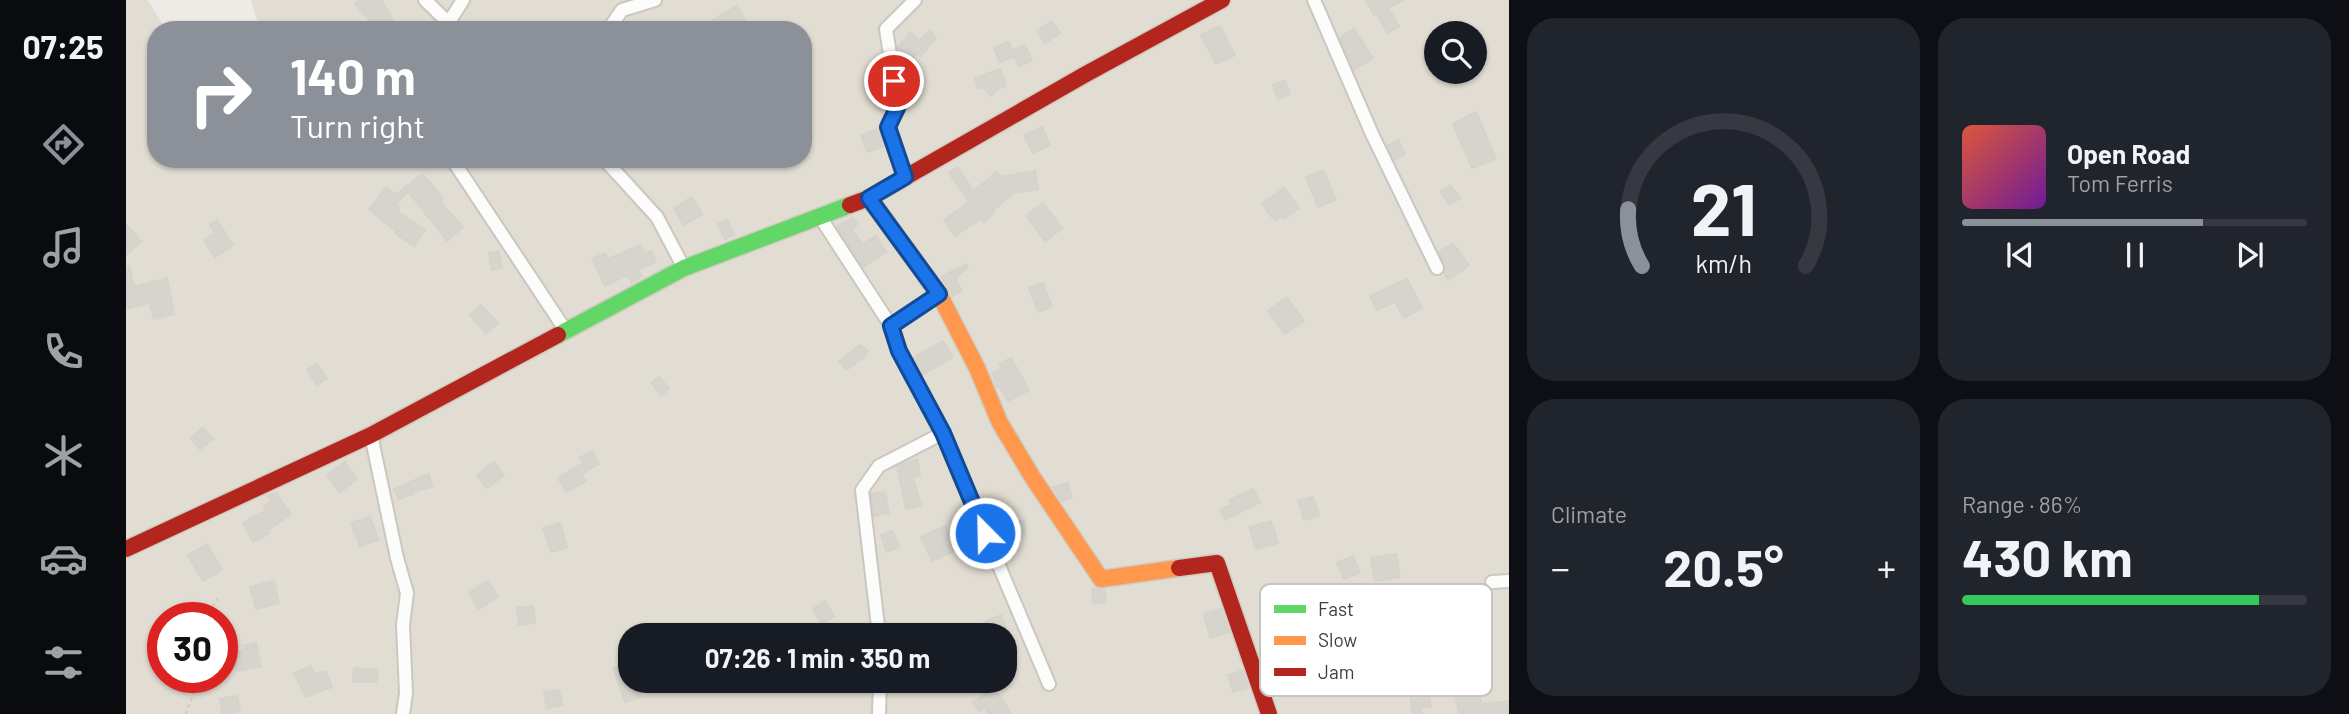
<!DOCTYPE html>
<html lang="en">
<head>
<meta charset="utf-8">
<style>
	:root { --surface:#171b24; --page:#20242c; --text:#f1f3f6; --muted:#9ea1a6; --line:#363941; --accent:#8c9099 }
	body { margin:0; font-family:Barlow,sans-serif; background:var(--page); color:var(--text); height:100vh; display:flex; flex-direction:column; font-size:26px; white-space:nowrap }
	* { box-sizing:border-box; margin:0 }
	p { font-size:23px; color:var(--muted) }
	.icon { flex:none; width:38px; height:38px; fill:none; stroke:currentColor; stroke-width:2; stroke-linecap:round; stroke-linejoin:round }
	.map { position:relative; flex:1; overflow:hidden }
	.drawer { display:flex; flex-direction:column; gap:18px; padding:18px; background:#0d0f14; width:840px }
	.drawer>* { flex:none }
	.top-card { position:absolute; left:21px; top:21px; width:665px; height:147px; border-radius:28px; box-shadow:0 2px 5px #0004; background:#8c9099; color:#fff; overflow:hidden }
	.buttons { position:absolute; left:1298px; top:21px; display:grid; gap:14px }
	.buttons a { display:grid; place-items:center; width:63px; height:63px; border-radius:50%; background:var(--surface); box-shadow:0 2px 5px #0004; font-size:35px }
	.speed { position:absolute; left:21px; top:602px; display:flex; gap:14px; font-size:35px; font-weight:700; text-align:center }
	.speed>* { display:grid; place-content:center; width:91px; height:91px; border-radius:50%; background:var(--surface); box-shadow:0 2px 5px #0004; line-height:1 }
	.speed .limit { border:10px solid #d22; background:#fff; color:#111 }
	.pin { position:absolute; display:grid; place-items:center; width:60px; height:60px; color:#fff; margin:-30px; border:4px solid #fff; border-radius:50%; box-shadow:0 2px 7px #0007 }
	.me { position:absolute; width:77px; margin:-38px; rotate:337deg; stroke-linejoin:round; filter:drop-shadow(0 0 5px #0008) }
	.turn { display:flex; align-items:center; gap:24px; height:147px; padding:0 28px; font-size:32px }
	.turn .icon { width:91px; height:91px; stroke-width:2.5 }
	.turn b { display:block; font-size:49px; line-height:60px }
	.big { font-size:52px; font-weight:700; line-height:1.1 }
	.drawer .card { flex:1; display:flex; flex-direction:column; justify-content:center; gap:10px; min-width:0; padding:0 24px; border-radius:28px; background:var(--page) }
	.drawer .dial { align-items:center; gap:0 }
	.dial svg { height:182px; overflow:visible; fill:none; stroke:var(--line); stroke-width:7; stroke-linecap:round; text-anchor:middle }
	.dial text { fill:var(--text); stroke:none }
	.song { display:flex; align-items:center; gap:21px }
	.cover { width:84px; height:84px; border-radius:10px; background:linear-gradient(135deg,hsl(10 70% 55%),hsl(280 70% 35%)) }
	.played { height:7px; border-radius:4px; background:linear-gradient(90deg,var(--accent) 70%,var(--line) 70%) }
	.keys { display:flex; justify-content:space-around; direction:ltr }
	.heat { display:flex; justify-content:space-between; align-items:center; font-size:38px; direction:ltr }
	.charge { height:10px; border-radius:5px; background:linear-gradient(90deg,#34c759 86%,var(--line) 0) }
	.drawer .tiles { flex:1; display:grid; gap:18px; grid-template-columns:repeat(2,1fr) }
	.trip { position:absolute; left:492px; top:623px; width:399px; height:70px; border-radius:28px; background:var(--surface); box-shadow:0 2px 5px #0004; font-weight:700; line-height:70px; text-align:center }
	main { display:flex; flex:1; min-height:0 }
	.tab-bar { display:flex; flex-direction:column; width:126px; justify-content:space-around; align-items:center; background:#090b0e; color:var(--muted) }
	.tab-bar .icon { width:49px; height:49px }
	.tab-bar .selected { color:var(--accent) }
	.tab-bar b { font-size:32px; color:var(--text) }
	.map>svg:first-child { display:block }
	.residential { fill:#e2ddd3; fill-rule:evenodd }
	.building { fill:#d7d4ce; stroke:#d6d2cc; stroke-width:2 }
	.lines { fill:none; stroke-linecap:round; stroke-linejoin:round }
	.street-casing { stroke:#cac7c2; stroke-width:16 }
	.fast-casing { stroke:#cfcabe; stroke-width:19 }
	.slow-casing { stroke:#cfcabe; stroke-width:19 }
	.jam-casing { stroke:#cfcabe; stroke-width:19 }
	.path { stroke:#cccac5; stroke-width:2; stroke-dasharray:3.5 3.5; stroke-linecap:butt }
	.street { stroke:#fcfcfb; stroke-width:12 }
	.fast { stroke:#63d668; stroke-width:16 }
	.slow { stroke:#ff974d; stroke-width:16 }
	.jam { stroke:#b3261e; stroke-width:16 }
	.route-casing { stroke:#114b97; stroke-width:18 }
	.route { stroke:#1a73e8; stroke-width:12 }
	.key { fill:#fff; stroke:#c6c4c2; stroke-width:2 }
	.key-label { font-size:19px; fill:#423c33 }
</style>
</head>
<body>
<main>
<nav class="tab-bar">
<b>07:25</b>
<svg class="icon selected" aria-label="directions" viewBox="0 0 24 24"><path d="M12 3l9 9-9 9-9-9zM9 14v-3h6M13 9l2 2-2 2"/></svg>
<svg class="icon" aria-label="music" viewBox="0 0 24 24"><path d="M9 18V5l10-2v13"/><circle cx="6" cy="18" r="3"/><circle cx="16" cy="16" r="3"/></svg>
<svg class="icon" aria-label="phone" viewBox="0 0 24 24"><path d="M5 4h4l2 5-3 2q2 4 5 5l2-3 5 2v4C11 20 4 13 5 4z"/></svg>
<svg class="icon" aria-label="climate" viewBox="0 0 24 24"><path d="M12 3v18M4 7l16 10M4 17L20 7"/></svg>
<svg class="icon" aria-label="car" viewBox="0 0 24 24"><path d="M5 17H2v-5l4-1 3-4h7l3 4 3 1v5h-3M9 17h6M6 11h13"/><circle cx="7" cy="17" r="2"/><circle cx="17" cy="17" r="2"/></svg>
<svg class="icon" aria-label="filters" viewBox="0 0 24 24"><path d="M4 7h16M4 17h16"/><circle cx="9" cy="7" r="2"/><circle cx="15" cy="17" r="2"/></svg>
</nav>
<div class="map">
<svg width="1383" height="714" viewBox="0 0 1383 714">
	<rect width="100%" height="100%" fill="#eeebe6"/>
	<path class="residential" d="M0 0H22L40 30H30V159H677V30H134L125 0H1383V714H0ZM1311 33H1349V72H1311ZM37 618H96V677H37ZM504 635H878V681H504Z"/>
	<g class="building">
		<path d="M234 0H255L273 30H253L229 4Z"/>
		<path d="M1240 0H1277L1262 8 1273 26 1262 33 1250 13 1248 15Z"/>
		<path d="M611 6 622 25 614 30H593L587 20Z"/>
		<path d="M926 21 934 33 919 43 911 31Z"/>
		<path d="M1094 26 1109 55 1090 64 1075 35Z"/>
		<path d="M1228 29 1247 58 1228 70 1214 38Z"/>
		<path d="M805 31 810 38 795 56 791 53 784 61 779 57 774 61 772 47 784 32 793 40Z"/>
		<path d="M883 42 888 57 873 62 868 47Z"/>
		<path d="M899 45 906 61 893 66 886 50Z"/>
		<path d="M874 69 880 86 872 89 865 96 856 87 852 88 849 78Z"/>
		<path d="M1159 81 1164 94 1152 99 1147 85Z"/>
		<path d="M1350 112 1370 159 1346 168 1327 124Z"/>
		<path d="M916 127 924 145 907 153 898 135Z"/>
		<path d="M754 128 759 146 741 152 735 135Z"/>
		<path d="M1272 140 1279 154 1268 160 1262 146Z"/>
		<path d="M832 167 847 191 871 172 874 177 909 171 912 189 888 193 867 210 869 212 858 222 855 218 829 236 818 220 843 202 823 173Z"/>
		<path d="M1197 170 1210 200 1192 207 1180 177Z"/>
		<path d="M297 174 317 199 314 202 337 227 321 241 282 191 270 205 273 208 271 211 299 230 288 246 269 233 270 231 243 209 260 188 269 195Z"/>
		<path d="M1324 185 1334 198 1324 205 1314 192Z"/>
		<path d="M1158 188 1173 208 1158 219 1156 216 1149 221 1136 204Z"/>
		<path d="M566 197 576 214 558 225 548 208Z"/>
		<path d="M917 203 936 228 919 241 900 216Z"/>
		<path d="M726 218 731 224 726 229 737 244 750 236 760 252 737 267 711 227Z"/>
		<path d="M91 220 107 245 89 257 78 240 89 233 84 225Z"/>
		<path d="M601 220 608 235 599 239 592 224Z"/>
		<path d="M0 224 15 242 0 255Z"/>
		<path d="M1327 243 1343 265 1322 280 1318 273 1319 265 1313 252Z"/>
		<path d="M515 245 519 254 525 251 530 262 512 270 516 276 506 282 501 275 479 286 466 259 479 253 482 259Z"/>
		<path d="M373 251 376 268 366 270 363 253Z"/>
		<path d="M840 264 842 267 829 278 836 291 827 296 815 277Z"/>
		<path d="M3 266 8 287 41 278 48 314 28 319 23 303 0 309V267Z"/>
		<path d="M1281 279 1296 308 1278 318 1269 302 1251 310 1244 296Z"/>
		<path d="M917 283 926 307 912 312 903 288Z"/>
		<path d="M1161 297 1178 321 1159 334 1142 311Z"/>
		<path d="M355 305 372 323 360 333 344 315Z"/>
		<path d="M817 341 827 357 796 375 787 358Z"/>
		<path d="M734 345 742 351 738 357 720 370 713 361Z"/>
		<path d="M885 358 903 390 882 401 873 386 871 387 866 373 875 368 873 364Z"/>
		<path d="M191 364 201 378 191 385 181 370Z"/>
		<path d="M533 377 543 389 535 396 525 383Z"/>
		<path d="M77 428 87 439 74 449 65 438Z"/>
		<path d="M466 451 473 464 456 474 460 481 441 492 432 478 457 463 453 458Z"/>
		<path d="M791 459 794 476 787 477 795 505 780 509 771 466Z"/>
		<path d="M219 462 231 479 214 492 201 475Z"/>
		<path d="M368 462 378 475 361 488 351 475Z"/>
		<path d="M303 474 306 487 286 492 287 494 273 499 268 489Z"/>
		<path d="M942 483 946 498 936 501 927 487Z"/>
		<path d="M1127 489 1134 502 1099 520 1094 509 1106 505 1104 500Z"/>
		<path d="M759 492 763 513 748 516 745 494Z"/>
		<path d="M150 493 165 514 142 530 144 533 127 542 117 523 140 510 138 507 145 501 142 496Z"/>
		<path d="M1187 497 1193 516 1178 520 1172 501Z"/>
		<path d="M244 517 252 540 234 546 225 523Z"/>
		<path d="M884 521H898L899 534H884Z"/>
		<path d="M1145 521 1152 543 1130 549 1123 527Z"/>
		<path d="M434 523 441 547 425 552 417 528Z"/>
		<path d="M819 526 831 550 806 561 795 537Z"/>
		<path d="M767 531 773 547 760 552 755 535Z"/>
		<path d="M81 544 96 570 77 581 62 555Z"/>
		<path d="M1270 554 1274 577 1249 581 1245 558Z"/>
		<path d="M1227 556 1234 573 1218 579 1211 563Z"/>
		<path d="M148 581 153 603 130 609 124 587Z"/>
		<path d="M361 581 372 596 353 609 343 593Z"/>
		<path d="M966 589 978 590 980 602 967 603Z"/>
		<path d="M699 601 708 616 696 624 687 609Z"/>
		<path d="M407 606 409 623 393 625 391 608Z"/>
		<path d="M1095 609 1103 632 1084 638 1078 614Z"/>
		<path d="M875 615 882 631 873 635H866L859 622Z"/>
		<path d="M130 643 135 666 111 671 107 653 118 651 117 646Z"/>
		<path d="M504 663V681H511L515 697 499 702 487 668Z"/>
		<path d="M185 666 189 675 200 671 206 687 180 697 168 673Z"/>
		<path d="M228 668 252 670 250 682H227Z"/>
		<path d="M1116 671 1122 688 1107 692 1102 675Z"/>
		<path d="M1349 675 1355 704 1383 701V714H1333L1326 679Z"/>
		<path d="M1302 686 1305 706 1295 707 1296 714H1287L1283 689Z"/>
		<path d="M867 687 880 704 884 714H862L859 707 853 711 847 703Z"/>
		<path d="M433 690 436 705 421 708 418 692Z"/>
		<path d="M111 696 114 711 97 714 94 699Z"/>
	</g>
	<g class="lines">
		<g class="street-casing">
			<g id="street">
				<path d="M299 0 330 30"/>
				<path d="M1188 0 1246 134 1311 268"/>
				<path d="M323 22 337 0"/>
				<path d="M482 30 496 10 529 0"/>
				<path d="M326 159 440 331"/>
				<path d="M478 159 531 217 558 268"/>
				<path d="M779 177 762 127 772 106 760 29 789 0"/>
				<path d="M694 217 765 326"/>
				<path d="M817 433 923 684"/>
				<path d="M245 435 271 558 281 593 277 625 280 693 277 714"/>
				<path d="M1366 582 1383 581"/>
				<path d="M753 635 736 490 753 466 817 433 773 351 765 326 813 294"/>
				<path d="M753 714 754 681"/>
			</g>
		</g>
		<g class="fast-casing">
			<path id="fast" d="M432 335 558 268 724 205"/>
		</g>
		<g class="slow-casing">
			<path id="slow" d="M743 198 813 294 851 368 874 423 907 478 975 579 1053 568"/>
		</g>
		<g class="jam-casing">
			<g id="jam">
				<path d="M724 205 743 198 960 74 1096 0"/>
				<path d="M0 549 245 435 432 335"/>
				<path d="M1053 568 1091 563 1143 714"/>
			</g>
		</g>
		<g class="path">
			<path d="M79 618 92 598"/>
			<path d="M60 714 70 686 71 677"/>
		</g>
		<use href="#street" class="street"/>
		<use href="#fast" class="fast"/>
		<use href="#slow" class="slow"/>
		<use href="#jam" class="jam"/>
	</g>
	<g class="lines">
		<g class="route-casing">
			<path id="route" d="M768 81 772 106 762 127 779 177 743 198 813 294 765 326 773 351 817 433 859 533"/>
		</g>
		<use href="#route" class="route"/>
	</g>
	<rect x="1134" y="584" width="232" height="112" rx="10" class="key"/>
	<rect x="1148" y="605" width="32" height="8" fill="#63d668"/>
	<rect x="1148" y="636" width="32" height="9" fill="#ff974d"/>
	<rect x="1148" y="668" width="32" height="8" fill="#b3261e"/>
	<g class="key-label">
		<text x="1192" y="616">Fast</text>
		<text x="1192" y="647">Slow</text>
		<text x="1192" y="679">Jam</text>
	</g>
</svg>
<div class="buttons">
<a><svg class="icon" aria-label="search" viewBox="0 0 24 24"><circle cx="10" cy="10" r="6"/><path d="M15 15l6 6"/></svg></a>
</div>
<div class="speed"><div class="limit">30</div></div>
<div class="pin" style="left:768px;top:81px;background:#d93025"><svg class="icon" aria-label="arrive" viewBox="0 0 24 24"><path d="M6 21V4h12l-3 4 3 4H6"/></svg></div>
<svg class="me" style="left:859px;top:533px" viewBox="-20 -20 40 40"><circle r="17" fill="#1a73e8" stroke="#fff" stroke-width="3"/><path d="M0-11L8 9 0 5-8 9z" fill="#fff"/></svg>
<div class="trip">07:26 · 1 min · 350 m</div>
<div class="top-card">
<div class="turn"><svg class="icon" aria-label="right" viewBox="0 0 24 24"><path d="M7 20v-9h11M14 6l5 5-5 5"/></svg><div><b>140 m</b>Turn right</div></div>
</div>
</div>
<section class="drawer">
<div class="tiles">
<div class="card dial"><svg viewBox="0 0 100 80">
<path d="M14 69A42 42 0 1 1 86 69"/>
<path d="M14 69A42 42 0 0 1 8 44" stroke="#8c9099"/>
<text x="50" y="56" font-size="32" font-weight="700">21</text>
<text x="50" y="72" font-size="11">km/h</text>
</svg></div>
<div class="card">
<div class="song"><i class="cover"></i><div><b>Open Road</b><p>Tom Ferris</p></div></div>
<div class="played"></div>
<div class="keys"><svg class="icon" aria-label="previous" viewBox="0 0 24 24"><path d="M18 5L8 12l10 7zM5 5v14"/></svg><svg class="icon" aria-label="pause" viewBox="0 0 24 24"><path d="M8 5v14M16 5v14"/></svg><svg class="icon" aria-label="next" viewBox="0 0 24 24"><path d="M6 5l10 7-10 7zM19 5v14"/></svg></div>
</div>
<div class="card"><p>Climate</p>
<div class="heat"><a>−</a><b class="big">20.5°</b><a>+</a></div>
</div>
<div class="card"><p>Range · 86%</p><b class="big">430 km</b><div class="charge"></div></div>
</div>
</section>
</main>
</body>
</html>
